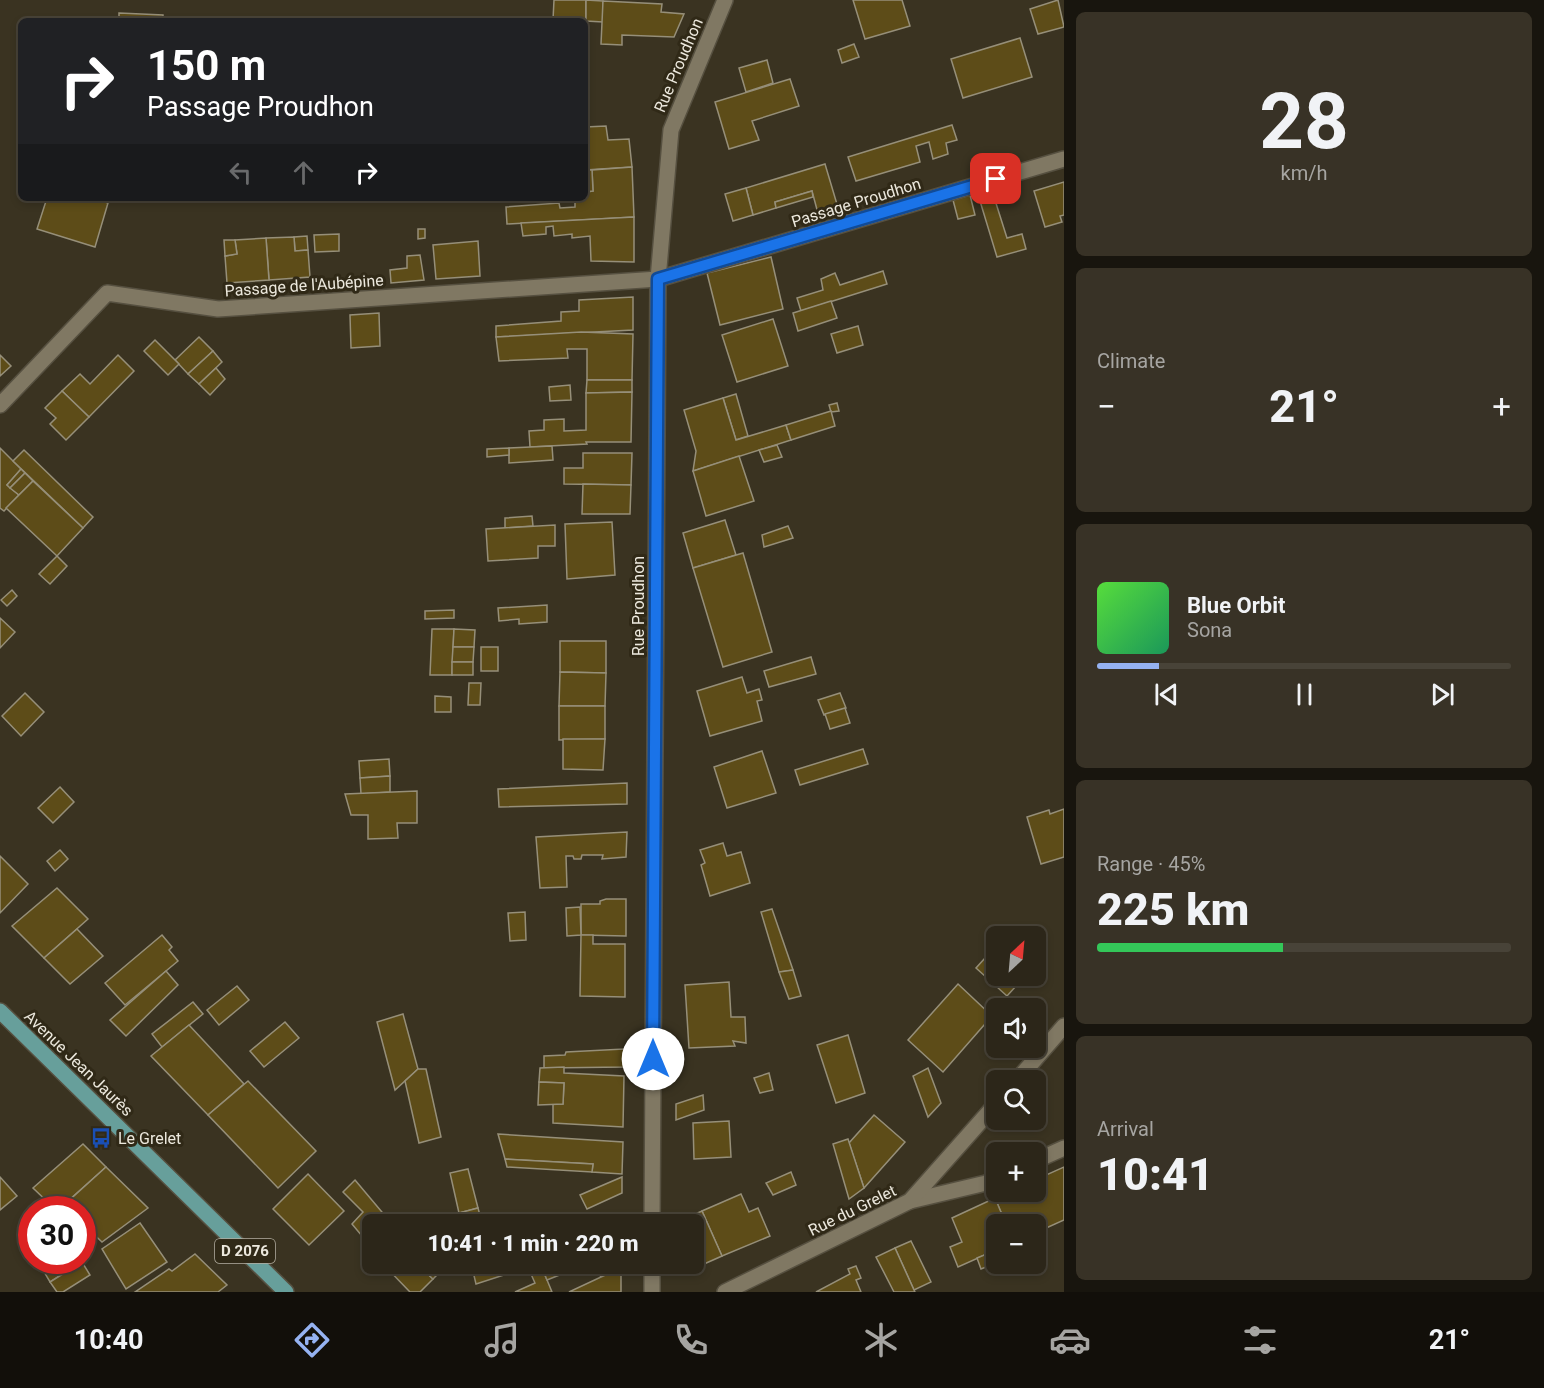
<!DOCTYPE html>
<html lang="en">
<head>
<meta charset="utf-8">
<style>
	:root { --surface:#2c2619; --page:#383226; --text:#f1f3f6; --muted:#a6a5a2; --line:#484338; --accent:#95b2f1 }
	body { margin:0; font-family:Roboto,sans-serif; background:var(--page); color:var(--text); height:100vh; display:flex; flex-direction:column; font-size:22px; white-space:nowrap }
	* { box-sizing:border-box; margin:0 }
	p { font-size:20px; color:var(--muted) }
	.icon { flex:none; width:33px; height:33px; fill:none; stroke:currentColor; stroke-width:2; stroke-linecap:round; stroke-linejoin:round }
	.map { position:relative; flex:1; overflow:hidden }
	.panel { display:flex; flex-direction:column; gap:12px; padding:12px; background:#18150e; width:480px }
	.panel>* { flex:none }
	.top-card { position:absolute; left:18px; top:18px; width:570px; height:183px; border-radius:9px; box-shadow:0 3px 9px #0003,0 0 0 2px var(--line); background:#202124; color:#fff; overflow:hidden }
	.needle { width:39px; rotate:26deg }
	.fabs { position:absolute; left:986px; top:926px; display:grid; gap:12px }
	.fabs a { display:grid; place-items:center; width:60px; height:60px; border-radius:9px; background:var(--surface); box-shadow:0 3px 9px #0003,0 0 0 2px var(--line); font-size:30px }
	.speed { position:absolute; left:18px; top:1196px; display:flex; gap:12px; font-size:30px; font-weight:700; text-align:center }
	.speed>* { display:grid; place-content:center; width:78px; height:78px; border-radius:50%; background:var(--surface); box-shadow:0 3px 9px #0003,0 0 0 2px var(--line); line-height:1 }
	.speed .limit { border:9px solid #d22; background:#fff; color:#111 }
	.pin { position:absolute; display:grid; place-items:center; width:51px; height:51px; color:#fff; margin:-26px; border-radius:12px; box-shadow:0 3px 9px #0006 }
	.me { position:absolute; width:66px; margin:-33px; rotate:0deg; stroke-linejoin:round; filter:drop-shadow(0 0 4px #0008) }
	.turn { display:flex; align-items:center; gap:21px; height:126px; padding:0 30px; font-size:27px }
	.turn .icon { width:78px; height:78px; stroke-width:2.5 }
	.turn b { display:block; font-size:42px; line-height:51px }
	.lanes { display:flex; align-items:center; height:57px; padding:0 30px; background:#0003; justify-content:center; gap:30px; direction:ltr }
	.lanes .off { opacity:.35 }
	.big { font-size:45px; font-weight:800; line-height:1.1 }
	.panel .card { flex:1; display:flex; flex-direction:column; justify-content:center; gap:9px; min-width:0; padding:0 21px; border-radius:9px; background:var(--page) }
	.panel .dial { align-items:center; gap:0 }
	.dial b { font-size:78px; line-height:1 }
	.song { display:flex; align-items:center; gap:18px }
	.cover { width:72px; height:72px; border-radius:9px; background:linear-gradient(135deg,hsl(110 70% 55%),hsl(150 70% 35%)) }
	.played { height:6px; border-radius:3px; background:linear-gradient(90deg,var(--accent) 15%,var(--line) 15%) }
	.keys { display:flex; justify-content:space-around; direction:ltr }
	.heat { display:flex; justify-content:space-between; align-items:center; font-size:33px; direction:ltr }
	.charge { height:9px; border-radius:4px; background:linear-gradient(90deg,#34c759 45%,var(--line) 0) }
	.trip { position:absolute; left:362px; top:1214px; width:342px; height:60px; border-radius:9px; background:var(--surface); box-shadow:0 3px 9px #0003,0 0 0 2px var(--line); font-weight:800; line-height:60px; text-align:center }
	.tab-bar { display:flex; height:96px; justify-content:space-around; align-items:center; background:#120f0a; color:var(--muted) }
	.tab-bar .icon { width:42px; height:42px }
	.tab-bar .selected { color:var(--accent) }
	.tab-bar b { font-size:27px; color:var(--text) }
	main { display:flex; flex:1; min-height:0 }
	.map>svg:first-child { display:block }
	.building { fill:#5d4c18; stroke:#968f79; stroke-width:1.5 }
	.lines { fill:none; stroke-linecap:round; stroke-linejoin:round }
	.street-casing { stroke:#565040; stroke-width:18 }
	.primary-casing { stroke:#565040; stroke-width:18 }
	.street { stroke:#807863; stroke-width:15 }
	.primary { stroke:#679f9b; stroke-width:15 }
	.route-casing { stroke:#114b97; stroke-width:15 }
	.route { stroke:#1a73e8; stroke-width:10 }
	.labels { text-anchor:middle; stroke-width:6; stroke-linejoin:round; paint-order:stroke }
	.shield { fill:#302917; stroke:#b4afa2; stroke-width:1.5 }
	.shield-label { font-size:15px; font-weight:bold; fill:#ece8dd }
	.street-label { font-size:16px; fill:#ece8dd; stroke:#302917 }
	.poi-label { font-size:16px; fill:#ece8dd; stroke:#302917; text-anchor:start }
</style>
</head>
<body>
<main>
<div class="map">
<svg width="1064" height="1292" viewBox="0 0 1064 1292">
	<rect width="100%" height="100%" fill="#3a3321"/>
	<g class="building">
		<path d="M554 0H586V21L553 20Z"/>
		<path d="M586 0 603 1V22L586 21Z"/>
		<path d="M853 0H902L910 26 865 39Z"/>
		<path d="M1058 0 1064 27 1038 34 1030 9Z"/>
		<path d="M603 1 662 4 661 12 684 14 674 37 622 35V45L601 44Z"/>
		<path d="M119 13 163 15V21H119Z"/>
		<path d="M1020 38 1032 77 963 98 951 59Z"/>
		<path d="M854 44 859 57 842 63 838 50Z"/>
		<path d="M767 60 773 83 746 92 739 68Z"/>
		<path d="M790 79 799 106 752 121 759 140 729 149 715 102Z"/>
		<path d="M952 125 957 140 946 143 948 154 933 159 929 142 916 146 920 162 856 181 848 157Z"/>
		<path d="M606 126 608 140 629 139 632 167 585 170V127Z"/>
		<path d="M825 164 839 211 819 217 812 191 775 202 776 208 753 215 746 188Z"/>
		<path d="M632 167 634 217 507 224 506 207 559 203 560 208 575 207V198H585V192L593 191 592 170Z"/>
		<path d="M585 170H592L593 191 585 192Z"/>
		<path d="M1064 182V215L1060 216 1062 222 1045 227 1034 191Z"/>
		<path d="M746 188 753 215 733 221 725 194Z"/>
		<path d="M812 191 813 197 776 208 775 202Z"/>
		<path d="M970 195 975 215 958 219 953 200Z"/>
		<path d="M994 197 1007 238 1022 234 1026 249 997 257 980 201Z"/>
		<path d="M47 198H92L108 203 95 247 37 229Z"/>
		<path d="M634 217V262L591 261 590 236 572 238V234L554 236 553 226 546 227V234L523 236 521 223Z"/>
		<path d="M418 229H425V238L418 239Z"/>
		<path d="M339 234V251L315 252 314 235Z"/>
		<path d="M307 236 308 250 295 251 294 237Z"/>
		<path d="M294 237 295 251 308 250 310 277 269 280 266 238Z"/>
		<path d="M266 238 269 280 227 283 225 256 237 254 235 240Z"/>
		<path d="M224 240H235L237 254 225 256Z"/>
		<path d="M478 241 480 276 436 279 433 245Z"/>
		<path d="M420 255 424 280 391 283 390 270 407 268V256Z"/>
		<path d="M771 257 783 309 720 325 707 273Z"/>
		<path d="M883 271 887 284 801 311 797 298 823 290 821 279 835 273 840 285Z"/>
		<path d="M633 297V330L496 337V326L561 321V312L579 311V300Z"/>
		<path d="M831 301 837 318 798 331 793 313Z"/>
		<path d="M379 313 380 346 351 348 350 315Z"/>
		<path d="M773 319 788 366 737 382 722 335Z"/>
		<path d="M858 326 863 345 837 353 831 334Z"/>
		<path d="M581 332 633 334 632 380H587V349H567L568 358 499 361 496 337Z"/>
		<path d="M199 337 213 351 188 374 175 360Z"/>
		<path d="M155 340 179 364 168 375 144 351Z"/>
		<path d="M213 351 222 362 199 384 188 374Z"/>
		<path d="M0 355 11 366 0 376Z"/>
		<path d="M118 355 134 371 89 417 62 391 80 374 90 384Z"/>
		<path d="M216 368 225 379 210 395 199 384Z"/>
		<path d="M587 380H632V392L586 393Z"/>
		<path d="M570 385 571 400 550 401 549 387Z"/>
		<path d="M62 391 89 417 66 440 50 424 56 418 45 408Z"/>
		<path d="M632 392 631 442H586L587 444 530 447 529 431 544 430V420L564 419V431L586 430V393Z"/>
		<path d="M736 394 748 436 736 440 723 398Z"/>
		<path d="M723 398 736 440 786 425 791 440 693 471 696 451 684 410Z"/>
		<path d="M837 403 839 411 831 412 829 405Z"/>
		<path d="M831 411 835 426 791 440 786 425Z"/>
		<path d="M777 445 782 457 764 462 759 450Z"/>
		<path d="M552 446 553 460 509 463V448Z"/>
		<path d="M0 448 21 469 7 485 19 495 4 511 0 508Z"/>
		<path d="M509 448V455L487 457V449Z"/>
		<path d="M24 450 93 517 83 528 13 461Z"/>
		<path d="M583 453H632L631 485 564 484V468H583Z"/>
		<path d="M739 456 754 501 706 516 693 471Z"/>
		<path d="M21 469 25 473 10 488 7 485Z"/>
		<path d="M25 473 33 481 19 495 10 488Z"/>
		<path d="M33 481 83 528 57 556 6 508Z"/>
		<path d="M583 484 631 485 630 514H582Z"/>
		<path d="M532 516 533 526 505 528V518Z"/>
		<path d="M725 520 736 555 693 568 683 533Z"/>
		<path d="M612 522 615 575 567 579 565 524Z"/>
		<path d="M555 525V546H538V558L488 561 486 529Z"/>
		<path d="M788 526 793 538 764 547 762 535Z"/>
		<path d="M743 553 772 652 723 667 693 568Z"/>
		<path d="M57 556 67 566 50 584 39 574Z"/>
		<path d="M12 590 17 596 7 606 1 600Z"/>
		<path d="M547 605V622L519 624V619L499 621 498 608Z"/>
		<path d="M454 610V618L425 619V611Z"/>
		<path d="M0 618 15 632 0 648Z"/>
		<path d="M432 629H454L452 675H430Z"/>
		<path d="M454 629 475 630 474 647H453Z"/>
		<path d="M560 641H606V673L560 672Z"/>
		<path d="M453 647H474L473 662H452Z"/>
		<rect x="481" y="647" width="17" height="24"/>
		<path d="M811 657 816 674 769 687 764 671Z"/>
		<rect x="452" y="662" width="21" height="13"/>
		<path d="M560 672 606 673 605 706H559Z"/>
		<path d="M742 677 747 693 759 689 762 700 757 701 762 721 710 736 697 691Z"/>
		<path d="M469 683H481L480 705H468Z"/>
		<path d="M25 693 44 712 21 736 2 716Z"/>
		<path d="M840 693 846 708 824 715 818 700Z"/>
		<path d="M435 696 451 697V712H435Z"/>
		<path d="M559 706H605V739L559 740Z"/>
		<path d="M845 708 850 723 830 729 825 714Z"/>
		<path d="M563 739H605L603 770 563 769Z"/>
		<path d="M863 749 868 764 800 785 795 770Z"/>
		<path d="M762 751 776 793 727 808 714 767Z"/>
		<path d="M389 759 390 776 360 778 359 761Z"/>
		<path d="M390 776V792L361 794 360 778Z"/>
		<path d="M627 783V804L499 807 498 789Z"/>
		<path d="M60 787 74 802 53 823 38 808Z"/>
		<path d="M417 791V823H397L398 838 368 839V815H351L345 794Z"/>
		<path d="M1064 809V857L1041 864 1027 817 1049 810 1050 814Z"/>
		<path d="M627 832 626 857 602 859 603 855H582L581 859H574L573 856H566L567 887 540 888 536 837Z"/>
		<path d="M723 843 727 856 741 852 750 883 710 896 701 865 705 863 700 850Z"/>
		<path d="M60 850 68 859 55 871 47 861Z"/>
		<path d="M0 856 28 884 0 913Z"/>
		<path d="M57 888 88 919 44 958 12 926Z"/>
		<path d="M606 899H626V936L581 935V904H600V901Z"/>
		<path d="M580 907 581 935 567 936 566 908Z"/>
		<path d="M772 909 793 970 779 972 761 912Z"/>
		<path d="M525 912 526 940 510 941 508 913Z"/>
		<path d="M1012 928 1021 936H1005Z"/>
		<path d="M77 929 103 956 70 984 44 958Z"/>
		<path d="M162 935 172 947 169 950 178 961 125 1005 105 983Z"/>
		<path d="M581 935H593V944H625V997L580 996Z"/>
		<path d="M996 946V975H1026L1007 996 976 968Z"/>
		<path d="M1035 949 1043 956 1035 965Z"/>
		<path d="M793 970 801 996 789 999 779 972Z"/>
		<path d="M166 971 178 985 126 1036 110 1020Z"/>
		<path d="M729 982 731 1017H745L746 1043 733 1041 735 1046 689 1048 685 985Z"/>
		<path d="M958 984 992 1016 943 1072 908 1040Z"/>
		<path d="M237 986 249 1000 219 1025 207 1010Z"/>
		<path d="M193 1002 203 1014 162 1047 152 1034Z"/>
		<path d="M403 1014 418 1069 395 1090 377 1022Z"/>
		<path d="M285 1022 299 1038 264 1067 250 1051Z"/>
		<path d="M189 1025 244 1084 208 1115 151 1056Z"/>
		<path d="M848 1035 865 1093 836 1103 817 1045Z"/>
		<path d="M624 1049V1067L544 1068V1056L565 1055 566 1052Z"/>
		<path d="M564 1067V1073L624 1076 623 1127 553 1123V1104H563L564 1083 539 1082 540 1068Z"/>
		<path d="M928 1068 941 1103 928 1117 913 1076Z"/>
		<path d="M418 1069H426L441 1137 419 1143 405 1081Z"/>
		<path d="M769 1073 773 1090 760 1093 754 1078Z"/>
		<path d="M248 1081 316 1151 278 1188 208 1115Z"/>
		<path d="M539 1082 564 1083 563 1104 538 1105Z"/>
		<path d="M703 1095 704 1110 676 1120V1104Z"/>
		<path d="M874 1115 905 1142 864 1188 849 1143Z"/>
		<path d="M729 1121 731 1157 694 1159 693 1123Z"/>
		<path d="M498 1134 623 1142 622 1174 592 1172 593 1164 505 1159Z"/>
		<path d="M848 1139 864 1188 849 1199 833 1144Z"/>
		<path d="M83 1144 106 1167 59 1209H55L33 1188Z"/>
		<path d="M505 1159 593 1164 592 1172 507 1167Z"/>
		<path d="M106 1167 148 1208 102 1242 82 1223V1209H68L64 1205Z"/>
		<path d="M1064 1167V1220L1035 1233V1224H1006L995 1198 1011 1191H1035V1180Z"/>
		<path d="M468 1169 478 1208 459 1213 450 1173Z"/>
		<path d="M791 1172 796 1185 773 1195 766 1183Z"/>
		<path d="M308 1174 344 1211 309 1245 273 1209Z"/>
		<path d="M0 1177 17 1196 0 1210Z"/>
		<path d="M622 1177V1193L587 1209 580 1195Z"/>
		<path d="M355 1180 392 1224H372V1248L352 1224 363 1212 343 1192Z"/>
		<path d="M741 1194 749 1212 758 1208 770 1236 722 1256 702 1211Z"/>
		<path d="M995 1198 1006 1224H996V1250L958 1267 950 1247 962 1242 952 1218Z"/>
		<path d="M478 1208 482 1223 461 1224 459 1213Z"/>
		<path d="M702 1211 722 1256 686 1272 681 1263H693V1224L675 1223Z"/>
		<path d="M537 1214 541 1224H523L522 1220Z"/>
		<path d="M140 1223 167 1262 126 1289 102 1249Z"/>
		<path d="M911 1241 931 1282 914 1290 895 1248Z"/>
		<path d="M895 1248 914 1290 915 1292H894L876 1257Z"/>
		<path d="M994 1251 996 1263 981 1269 977 1258Z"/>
		<path d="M195 1254 227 1285 218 1292H135L169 1269 172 1271Z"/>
		<path d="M58 1260H75L78 1264 50 1282 43 1270Z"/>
		<path d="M82 1262 90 1275 63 1292H57L50 1282Z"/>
		<path d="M382 1263H416L433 1279 420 1292H410Z"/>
		<path d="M416 1263H444L446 1266 433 1279Z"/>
		<path d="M471 1263H504L507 1274 476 1284Z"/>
		<path d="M526 1263H540L552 1292H515L535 1283Z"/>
		<path d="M540 1263H557L562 1274 547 1280Z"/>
		<path d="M614 1264 616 1270 601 1277 598 1272Z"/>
		<path d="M856 1266 861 1278 856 1280 861 1292H816L850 1274 848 1269Z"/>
		<path d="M621 1268V1292H569L601 1277Z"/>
	</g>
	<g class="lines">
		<g class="street-casing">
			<g id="street">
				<path d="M0 405 107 293 218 309 658 279 1064 159"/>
				<path d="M1017 1080 1064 1026"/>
				<path d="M1035 1161 1064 1148"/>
				<path d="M910 1201 986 1183 996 1178"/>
				<path d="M652 1224 658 279 671 130 725 0"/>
				<path d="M652 1292V1263"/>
				<path d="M725 1292 910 1201 996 1104"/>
			</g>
		</g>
		<g class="primary-casing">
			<path id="primary" d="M0 1011 286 1292"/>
		</g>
		<use href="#street" class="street"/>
		<use href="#primary" class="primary"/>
	</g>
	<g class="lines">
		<g class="route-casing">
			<path id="route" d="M653 1059 658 279 996 179"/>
		</g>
		<use href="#route" class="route"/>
	</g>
	<defs>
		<g id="bus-bare" transform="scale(1.62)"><path d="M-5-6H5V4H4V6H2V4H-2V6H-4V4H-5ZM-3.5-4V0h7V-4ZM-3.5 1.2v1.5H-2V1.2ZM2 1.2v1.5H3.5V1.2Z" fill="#1a4fb4" stroke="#302917" stroke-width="2.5" paint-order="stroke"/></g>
	</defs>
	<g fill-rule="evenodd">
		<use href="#bus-bare" x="101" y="1138"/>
	</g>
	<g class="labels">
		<rect class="shield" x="215" y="1239" width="60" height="24" rx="4.5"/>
		<g class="shield-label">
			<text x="245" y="1256">D 2076</text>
		</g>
		<g class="street-label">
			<text transform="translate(678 65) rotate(-67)" y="6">Rue Proudhon</text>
			<text transform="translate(856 202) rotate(-17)" y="6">Passage Proudhon</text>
			<text transform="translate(304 285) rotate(-4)" y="6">Passage de l'Aubépine</text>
			<text transform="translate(638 606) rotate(-90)" y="6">Rue Proudhon</text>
			<text transform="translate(79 1063) rotate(44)" y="6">Avenue Jean Jaurès</text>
			<text transform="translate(852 1210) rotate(-26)" y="6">Rue du Grelet</text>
		</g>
		<g class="poi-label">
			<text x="118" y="1144">Le Grelet</text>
		</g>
	</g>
</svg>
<div class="fabs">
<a><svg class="needle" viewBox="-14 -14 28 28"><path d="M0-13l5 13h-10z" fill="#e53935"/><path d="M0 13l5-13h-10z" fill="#a6a5a2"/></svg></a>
<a><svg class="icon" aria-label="sound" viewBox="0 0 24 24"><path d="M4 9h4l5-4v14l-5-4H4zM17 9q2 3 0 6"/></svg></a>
<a><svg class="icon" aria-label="search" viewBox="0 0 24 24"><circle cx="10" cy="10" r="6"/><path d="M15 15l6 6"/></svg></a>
<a>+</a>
<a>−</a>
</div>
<div class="speed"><div class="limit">30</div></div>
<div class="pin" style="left:996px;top:179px;background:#d93025"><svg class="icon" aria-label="arrive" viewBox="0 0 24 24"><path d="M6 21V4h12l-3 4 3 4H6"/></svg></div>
<svg class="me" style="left:653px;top:1059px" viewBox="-20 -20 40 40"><circle r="19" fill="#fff"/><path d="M0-13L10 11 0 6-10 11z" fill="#1a73e8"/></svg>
<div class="trip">10:41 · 1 min · 220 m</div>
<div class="top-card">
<div class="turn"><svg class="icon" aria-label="right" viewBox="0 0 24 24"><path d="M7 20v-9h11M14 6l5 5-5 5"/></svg><div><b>150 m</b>Passage Proudhon</div></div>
<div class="lanes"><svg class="icon off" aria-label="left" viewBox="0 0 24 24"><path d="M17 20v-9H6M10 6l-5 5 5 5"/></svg><svg class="icon off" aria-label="ahead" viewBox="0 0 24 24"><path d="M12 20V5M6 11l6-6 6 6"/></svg><svg class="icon" aria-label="right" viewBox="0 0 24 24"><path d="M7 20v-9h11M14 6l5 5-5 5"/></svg></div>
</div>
</div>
<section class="panel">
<div class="card dial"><b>28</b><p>km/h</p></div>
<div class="card"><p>Climate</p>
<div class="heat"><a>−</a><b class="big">21°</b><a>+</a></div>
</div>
<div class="card">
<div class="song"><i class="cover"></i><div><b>Blue Orbit</b><p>Sona</p></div></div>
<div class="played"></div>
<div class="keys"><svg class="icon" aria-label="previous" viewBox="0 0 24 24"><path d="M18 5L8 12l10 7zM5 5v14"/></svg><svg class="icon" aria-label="pause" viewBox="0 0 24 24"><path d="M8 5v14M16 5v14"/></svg><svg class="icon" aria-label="next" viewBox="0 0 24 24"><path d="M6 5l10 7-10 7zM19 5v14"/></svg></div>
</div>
<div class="card"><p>Range · 45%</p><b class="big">225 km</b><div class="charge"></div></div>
<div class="card"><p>Arrival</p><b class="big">10:41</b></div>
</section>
</main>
<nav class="tab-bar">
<b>10:40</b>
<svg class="icon selected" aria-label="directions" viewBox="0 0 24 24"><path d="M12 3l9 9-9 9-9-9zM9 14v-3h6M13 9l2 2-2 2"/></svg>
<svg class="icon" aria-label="music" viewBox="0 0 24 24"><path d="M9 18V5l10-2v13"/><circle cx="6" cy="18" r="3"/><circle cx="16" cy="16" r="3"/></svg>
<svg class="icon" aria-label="phone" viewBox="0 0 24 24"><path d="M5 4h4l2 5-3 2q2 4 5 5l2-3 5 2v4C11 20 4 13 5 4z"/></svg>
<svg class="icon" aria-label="climate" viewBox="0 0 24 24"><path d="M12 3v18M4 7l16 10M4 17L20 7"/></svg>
<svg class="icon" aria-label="car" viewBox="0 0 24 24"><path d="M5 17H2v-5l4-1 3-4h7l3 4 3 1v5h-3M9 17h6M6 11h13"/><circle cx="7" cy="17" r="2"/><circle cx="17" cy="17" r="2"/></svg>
<svg class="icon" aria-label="filters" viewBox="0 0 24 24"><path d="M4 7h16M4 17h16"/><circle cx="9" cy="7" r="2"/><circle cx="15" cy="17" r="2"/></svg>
<b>21°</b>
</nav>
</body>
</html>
